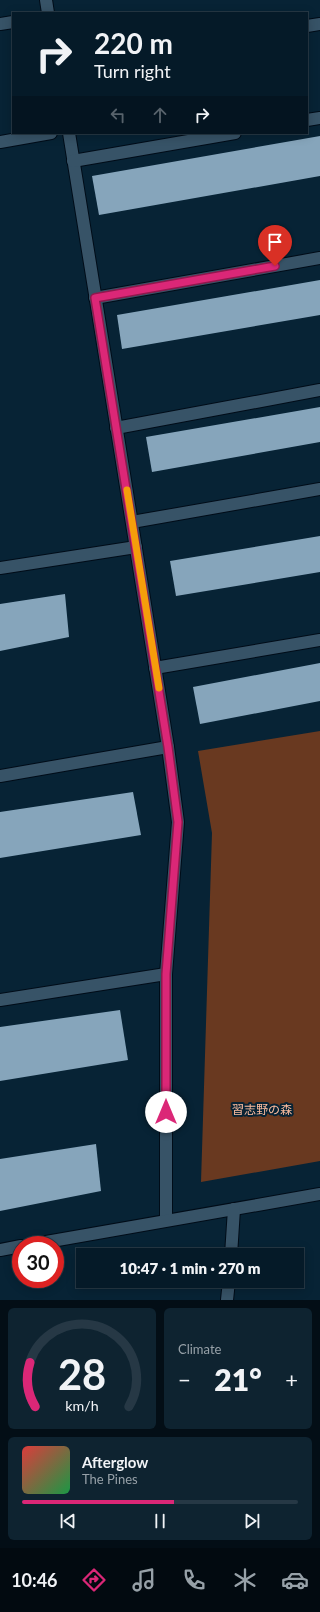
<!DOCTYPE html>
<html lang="en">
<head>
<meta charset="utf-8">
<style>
	:root { --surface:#051a28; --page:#0e2330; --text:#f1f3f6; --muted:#97a1a8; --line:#263845; --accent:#db2777 }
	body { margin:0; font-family:Lato,"Noto Sans JP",sans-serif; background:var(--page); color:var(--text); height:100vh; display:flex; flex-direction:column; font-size:15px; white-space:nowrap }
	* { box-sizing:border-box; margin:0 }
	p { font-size:13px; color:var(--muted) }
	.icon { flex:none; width:22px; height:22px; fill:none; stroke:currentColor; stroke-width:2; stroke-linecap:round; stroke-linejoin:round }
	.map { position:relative; height:1300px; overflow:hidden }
	.sheet { display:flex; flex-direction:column; gap:8px; padding:8px; background:#030e16; flex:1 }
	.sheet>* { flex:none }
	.top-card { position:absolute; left:12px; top:12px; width:296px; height:122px; border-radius:0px; box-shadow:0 2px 10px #0003,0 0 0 1px var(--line); background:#051a28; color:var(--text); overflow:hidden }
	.speed { position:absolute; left:12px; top:1236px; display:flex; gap:8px; font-size:20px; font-weight:700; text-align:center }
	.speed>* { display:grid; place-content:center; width:52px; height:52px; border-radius:50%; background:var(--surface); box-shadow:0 2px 10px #0003,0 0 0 1px var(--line); line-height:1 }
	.speed .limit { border:6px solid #d22; background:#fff; color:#111 }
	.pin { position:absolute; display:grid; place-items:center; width:34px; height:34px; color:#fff; margin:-41px -17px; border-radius:50% 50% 50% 0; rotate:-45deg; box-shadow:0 0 4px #0007 }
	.pin .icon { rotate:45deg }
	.me { position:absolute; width:44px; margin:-22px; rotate:0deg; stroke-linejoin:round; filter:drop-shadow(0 0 3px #0008) }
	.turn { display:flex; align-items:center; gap:14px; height:84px; padding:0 16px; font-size:18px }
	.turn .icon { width:52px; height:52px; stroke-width:2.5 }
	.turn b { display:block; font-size:28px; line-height:34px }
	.lanes { display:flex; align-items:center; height:38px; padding:0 16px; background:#0003; justify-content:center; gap:20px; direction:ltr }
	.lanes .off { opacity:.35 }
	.big { font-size:30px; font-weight:800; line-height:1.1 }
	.sheet .card { flex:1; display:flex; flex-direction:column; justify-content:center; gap:6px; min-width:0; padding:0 14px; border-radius:6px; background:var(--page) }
	.sheet .dial { align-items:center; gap:0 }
	.dial svg { height:104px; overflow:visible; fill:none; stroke:var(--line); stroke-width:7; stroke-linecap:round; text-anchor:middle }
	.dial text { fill:var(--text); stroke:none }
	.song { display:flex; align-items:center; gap:12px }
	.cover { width:48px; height:48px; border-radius:6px; background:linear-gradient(135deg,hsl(0 70% 55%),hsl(140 70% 35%)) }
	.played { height:4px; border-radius:2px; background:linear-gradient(90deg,var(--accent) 55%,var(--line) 55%) }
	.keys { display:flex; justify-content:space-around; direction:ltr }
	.heat { display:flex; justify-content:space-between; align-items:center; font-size:22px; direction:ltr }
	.sheet .tiles { flex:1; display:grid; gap:8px; grid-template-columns:1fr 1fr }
	.card:last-child { grid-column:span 2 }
	.trip { position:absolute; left:76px; top:1248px; width:228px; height:40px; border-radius:0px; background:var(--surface); box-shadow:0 2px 10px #0003,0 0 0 1px var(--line); font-weight:800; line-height:40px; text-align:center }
	.tabs { display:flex; height:64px; justify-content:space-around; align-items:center; background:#020a10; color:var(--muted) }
	.tabs .icon { width:28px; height:28px }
	.tabs .current { color:var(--accent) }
	.tabs b { font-size:18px; color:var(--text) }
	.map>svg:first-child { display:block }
	.forest { fill:#693920 }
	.building { fill:#86a5bb }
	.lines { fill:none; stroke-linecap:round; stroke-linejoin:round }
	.minor-casing { stroke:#000c18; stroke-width:14 }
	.minor { stroke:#375367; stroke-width:12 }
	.route-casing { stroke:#8e194d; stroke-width:10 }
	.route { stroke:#db2777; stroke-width:7 }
	.slow { stroke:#f59e0b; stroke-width:7 }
	.labels { text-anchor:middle; stroke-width:4; stroke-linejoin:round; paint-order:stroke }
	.park-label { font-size:12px; fill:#febe9f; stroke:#072335 }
</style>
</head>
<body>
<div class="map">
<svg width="320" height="1300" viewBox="0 0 320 1300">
	<rect width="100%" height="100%" fill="#072335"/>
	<path class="forest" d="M320 731V1161L201 1182 212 833 198 751Z"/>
	<g class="building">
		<path d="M320 136V176L99 215 92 176Z"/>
		<path d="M320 280V315L122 349 117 315Z"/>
		<path d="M320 407V442L152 472 146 437Z"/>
		<path d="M320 536V572L176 596 170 561Z"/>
		<path d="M65 594 69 637 0 651V604Z"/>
		<path d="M320 663V701L200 724 193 687Z"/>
		<path d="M133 792 141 835 0 858V812Z"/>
		<path d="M120 1010 128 1060 0 1081V1027Z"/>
		<path d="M96 1144 101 1191 0 1211V1159Z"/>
	</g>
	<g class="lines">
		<g class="minor-casing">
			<g id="minor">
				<path d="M46 0 48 13"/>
				<path d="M0 24 13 22"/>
				<path d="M307 26 320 24"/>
				<path d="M307 120 320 118"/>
				<path d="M69 133 168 747 178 822 166 974V1220"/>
				<path d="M0 142 51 133"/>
				<path d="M73 161 235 133"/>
				<path d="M95 298 320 258"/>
				<path d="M116 428 320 390"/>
				<path d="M132 522 320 489"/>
				<path d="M0 568 136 547"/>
				<path d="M155 668 320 640"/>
				<path d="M0 776 168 747"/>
				<path d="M0 1000 166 974"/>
				<path d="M29 1245 320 1194"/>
				<path d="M0 1250 21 1246"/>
				<path d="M231 1255 234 1209"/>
				<path d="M227 1300 229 1281"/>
			</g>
		</g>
		<use href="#minor" class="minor"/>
	</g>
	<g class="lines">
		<g class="route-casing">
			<path id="route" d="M166 1112V974L178 822 168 747 95 298 275 266"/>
		</g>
		<use href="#route" class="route"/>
		<path class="slow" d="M127 490 159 688"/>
	</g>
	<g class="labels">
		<g class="park-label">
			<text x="262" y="1114">習志野の森</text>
		</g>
	</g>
</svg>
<div class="speed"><div class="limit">30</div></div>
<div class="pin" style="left:275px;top:266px;background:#d93025"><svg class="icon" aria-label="arrive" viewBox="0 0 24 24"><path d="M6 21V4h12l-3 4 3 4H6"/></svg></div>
<svg class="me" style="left:166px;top:1112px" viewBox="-20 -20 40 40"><circle r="19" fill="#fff"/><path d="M0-13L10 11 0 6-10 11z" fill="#db2777"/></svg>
<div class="trip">10:47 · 1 min · 270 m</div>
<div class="top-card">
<div class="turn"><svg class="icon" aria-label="right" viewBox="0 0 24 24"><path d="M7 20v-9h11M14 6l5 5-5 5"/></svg><div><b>220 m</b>Turn right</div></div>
<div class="lanes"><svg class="icon off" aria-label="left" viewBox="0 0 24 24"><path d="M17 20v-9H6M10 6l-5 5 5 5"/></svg><svg class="icon off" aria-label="ahead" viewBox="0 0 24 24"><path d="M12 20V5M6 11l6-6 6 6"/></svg><svg class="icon" aria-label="right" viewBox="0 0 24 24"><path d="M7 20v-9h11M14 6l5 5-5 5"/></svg></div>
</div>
</div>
<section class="sheet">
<div class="tiles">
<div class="card dial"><svg viewBox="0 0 100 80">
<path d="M14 69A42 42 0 1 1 86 69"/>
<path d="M14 69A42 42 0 0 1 10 35" stroke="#db2777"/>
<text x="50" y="56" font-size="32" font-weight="700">28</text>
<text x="50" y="72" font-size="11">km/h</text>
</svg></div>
<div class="card"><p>Climate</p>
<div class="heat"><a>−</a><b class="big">21°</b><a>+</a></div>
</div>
<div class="card">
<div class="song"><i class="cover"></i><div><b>Afterglow</b><p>The Pines</p></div></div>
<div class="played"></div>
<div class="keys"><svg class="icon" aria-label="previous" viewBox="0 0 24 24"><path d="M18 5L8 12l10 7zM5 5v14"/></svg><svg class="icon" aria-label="pause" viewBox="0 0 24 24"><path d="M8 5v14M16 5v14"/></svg><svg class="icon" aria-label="next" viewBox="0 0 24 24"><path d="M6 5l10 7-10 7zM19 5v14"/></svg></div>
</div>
</div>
</section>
<nav class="tabs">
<b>10:46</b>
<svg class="icon current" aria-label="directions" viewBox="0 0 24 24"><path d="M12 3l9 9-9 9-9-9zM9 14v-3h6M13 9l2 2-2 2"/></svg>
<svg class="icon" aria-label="music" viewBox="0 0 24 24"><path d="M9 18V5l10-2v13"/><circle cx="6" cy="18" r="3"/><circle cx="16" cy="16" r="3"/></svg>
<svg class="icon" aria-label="phone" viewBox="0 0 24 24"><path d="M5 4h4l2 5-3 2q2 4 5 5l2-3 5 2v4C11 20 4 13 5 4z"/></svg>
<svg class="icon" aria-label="climate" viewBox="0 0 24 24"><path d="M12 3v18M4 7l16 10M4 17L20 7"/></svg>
<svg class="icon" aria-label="car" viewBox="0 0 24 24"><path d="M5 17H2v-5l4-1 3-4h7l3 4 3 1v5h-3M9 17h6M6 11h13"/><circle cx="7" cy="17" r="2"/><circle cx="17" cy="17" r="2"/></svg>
</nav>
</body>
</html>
